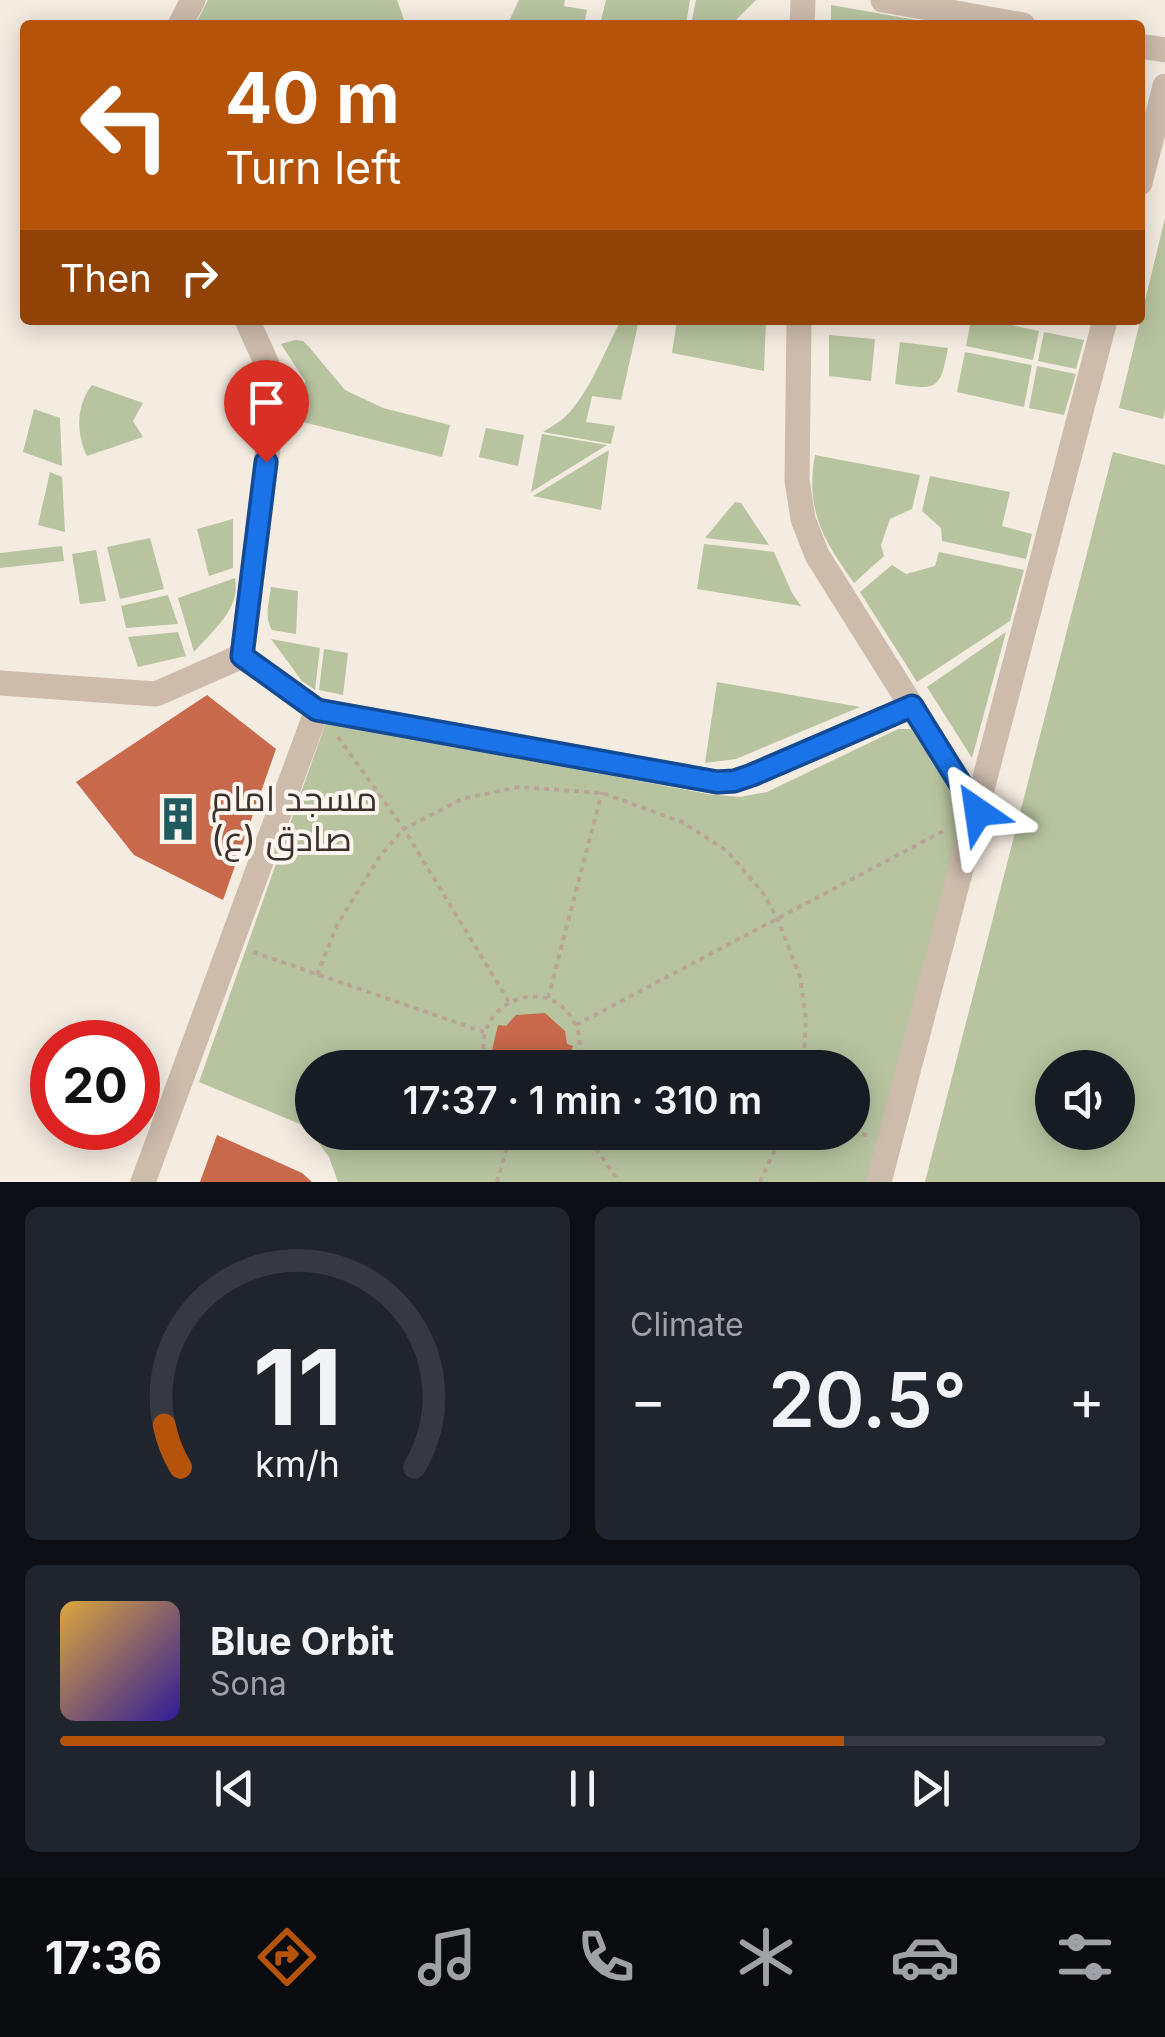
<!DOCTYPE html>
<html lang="en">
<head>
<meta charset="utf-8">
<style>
	:root { --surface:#171b24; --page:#20242c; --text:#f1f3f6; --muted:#9ea1a6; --line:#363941; --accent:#b45309 }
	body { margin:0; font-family:Inter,Cairo,sans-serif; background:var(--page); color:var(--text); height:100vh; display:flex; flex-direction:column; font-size:38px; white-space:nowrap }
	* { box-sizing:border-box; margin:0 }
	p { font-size:32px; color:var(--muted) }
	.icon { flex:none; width:55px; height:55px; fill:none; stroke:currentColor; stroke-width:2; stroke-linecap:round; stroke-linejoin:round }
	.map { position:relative; height:1182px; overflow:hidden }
	.side { display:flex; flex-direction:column; gap:25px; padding:25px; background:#0d0f14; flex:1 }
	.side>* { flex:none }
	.guide { position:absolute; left:20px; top:20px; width:1125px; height:305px; border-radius:10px; box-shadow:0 5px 25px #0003; background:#b45309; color:#fff; overflow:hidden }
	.buttons { position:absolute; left:1035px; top:1050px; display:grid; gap:20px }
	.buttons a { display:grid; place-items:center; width:100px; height:100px; border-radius:50%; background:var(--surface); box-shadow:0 5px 25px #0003; font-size:50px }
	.speed { position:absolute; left:30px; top:1020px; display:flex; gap:20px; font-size:50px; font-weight:700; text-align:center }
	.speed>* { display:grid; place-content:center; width:130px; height:130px; border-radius:50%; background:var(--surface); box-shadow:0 5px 25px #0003; line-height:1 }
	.speed .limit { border:15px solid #d22; background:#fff; color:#111 }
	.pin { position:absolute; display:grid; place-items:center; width:85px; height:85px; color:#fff; margin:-102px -42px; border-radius:50% 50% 50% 0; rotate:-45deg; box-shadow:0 0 10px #0007 }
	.pin .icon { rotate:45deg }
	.me { position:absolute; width:110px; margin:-55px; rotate:328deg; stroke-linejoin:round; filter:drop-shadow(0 0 8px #0008) }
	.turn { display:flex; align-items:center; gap:35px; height:210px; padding:0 40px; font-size:45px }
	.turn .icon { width:130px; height:130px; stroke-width:2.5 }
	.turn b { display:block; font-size:70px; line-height:85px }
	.then { display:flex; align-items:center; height:95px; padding:0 40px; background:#0003; gap:20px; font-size:38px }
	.big { font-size:75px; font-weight:600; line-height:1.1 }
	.side .widget { flex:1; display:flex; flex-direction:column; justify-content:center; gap:15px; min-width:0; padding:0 35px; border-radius:15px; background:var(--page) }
	.side .dial { align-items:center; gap:0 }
	.dial svg { height:260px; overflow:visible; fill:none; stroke:var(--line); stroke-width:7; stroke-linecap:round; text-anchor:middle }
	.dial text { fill:var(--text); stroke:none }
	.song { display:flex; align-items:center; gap:30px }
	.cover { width:120px; height:120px; border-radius:15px; background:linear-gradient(135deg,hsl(40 70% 55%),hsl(250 70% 35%)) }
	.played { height:10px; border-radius:5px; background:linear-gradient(90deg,var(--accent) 75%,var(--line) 75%) }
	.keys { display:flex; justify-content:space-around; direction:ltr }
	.heat { display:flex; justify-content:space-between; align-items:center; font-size:55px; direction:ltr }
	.side .tiles { flex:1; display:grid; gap:25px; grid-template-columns:1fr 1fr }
	.widget:last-child { grid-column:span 2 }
	.trip { position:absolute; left:295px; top:1050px; width:575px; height:100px; border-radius:50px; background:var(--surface); box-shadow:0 5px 25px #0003; font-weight:600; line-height:100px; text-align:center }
	.tabs { display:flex; height:160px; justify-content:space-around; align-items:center; background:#090b0e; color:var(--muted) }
	.tabs .icon { width:70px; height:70px }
	.tabs .on { color:var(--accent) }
	.tabs b { font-size:45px; color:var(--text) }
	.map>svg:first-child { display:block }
	.green { fill:#b8c4a0; fill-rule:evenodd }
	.building { fill:#c8694b }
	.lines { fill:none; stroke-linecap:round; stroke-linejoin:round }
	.path { stroke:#b9a596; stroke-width:4; stroke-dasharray:5 5; stroke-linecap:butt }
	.minor { stroke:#cdbbac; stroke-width:25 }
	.route-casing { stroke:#114b97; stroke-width:25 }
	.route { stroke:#1a73e8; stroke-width:18 }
	.labels { text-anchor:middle; stroke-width:8; stroke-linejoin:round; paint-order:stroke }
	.poi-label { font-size:35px; fill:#3b302b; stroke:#fbf5ee; text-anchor:start }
</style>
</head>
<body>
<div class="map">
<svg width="1165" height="1182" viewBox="0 0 1165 1182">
	<rect width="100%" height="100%" fill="#f4ebe1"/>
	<g class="green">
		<path d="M208 0H397L406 25H195Z"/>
		<path d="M519 0H565L564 6 587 10 584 25H507Z"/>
		<path d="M606 0H690L686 25H600Z"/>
		<path d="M696 0H756L731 25H691Z"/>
		<path d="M831 5 945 25H831Z"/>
		<path d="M1165 218V410L1163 419 1119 408Z"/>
		<path d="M621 320H639L621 400 592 396 586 422 615 426 611 444 543 432C552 426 562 421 569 413 592 387 605 350 621 320Z"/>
		<path d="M677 320H766L764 371 672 353Z"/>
		<path d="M971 320H989L1039 331 1033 360 966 346Z"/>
		<path d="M1044 332 1084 340 1076 369 1038 361Z"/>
		<path d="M829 335 875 339 871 381 829 376Z"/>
		<path d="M295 340 303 341 309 347 345 390 383 408 450 425 442 457 299 421 305 381 281 344Z"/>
		<path d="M900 342 948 348C940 391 937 390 895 384Z"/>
		<path d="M965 352 1032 365 1024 407 957 392Z"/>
		<path d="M1037 366 1076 374 1064 415 1029 408Z"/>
		<path d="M92 385 143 403 133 421 143 437 87 456C76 434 76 405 92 385Z"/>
		<path d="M34 409 60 418 62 466 23 452Z"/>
		<path d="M486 428 524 435 518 466 479 457Z"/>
		<path d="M542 434 607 445 531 492Z"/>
		<path d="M609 450 601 510 533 496Z"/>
		<path d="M1113 452 1165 465V1182H925ZM1052 1068H1118V1132H1052Z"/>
		<path d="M815 455 920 475 912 509 890 519 881 545 884 556 854 583C823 540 805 509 815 455Z"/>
		<path d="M50 472 62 477 65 532 38 525Z"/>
		<path d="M930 476 1010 492 1002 526 1032 534 1026 559 942 541 941 528 922 511Z"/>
		<path d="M735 502 741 503 769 545 705 538Z"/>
		<path d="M233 519V568L209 576 197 529Z"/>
		<path d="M150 538 164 589 120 599 107 547Z"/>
		<path d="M704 544 774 552 792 593 801 606 697 589Z"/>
		<path d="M62 546 64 561 0 568V553Z"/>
		<path d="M96 550 106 601 80 604 72 554Z"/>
		<path d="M939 552 1024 570 1010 621 917 682 860 592 892 565 906 574 935 566Z"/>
		<path d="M235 578C241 609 213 630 194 652L178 598Z"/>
		<path d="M271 587 298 591 296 634 272 630C264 617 269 602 271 587Z"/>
		<path d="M168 595 178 624 126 628 121 606Z"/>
		<path d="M178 632 186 656 138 667 128 637Z"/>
		<path d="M1006 632 972 758 927 687Z"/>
		<path d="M271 639 320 648 315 690 302 681Z"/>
		<path d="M324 649 348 653 343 695 319 690Z"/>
		<path d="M717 682 860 707 736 759 705 763Z"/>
		<path d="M326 722 708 794 740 797 767 792 898 729H912L970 817 869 1182H338L329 1157 307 1127 199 1082ZM312 1068H852V1132H312Z"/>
	</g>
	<g class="building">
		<path d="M207 695 276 749 223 900 134 855 76 782Z"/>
		<path d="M545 1013 565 1031 567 1044 573 1046 566 1068H505L501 1064 499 1052 492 1050 498 1025 506 1026 516 1015Z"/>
		<path d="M217 1135 302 1173 312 1182H200Z"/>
	</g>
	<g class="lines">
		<g class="path">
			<path d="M338 737 404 829 509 1002"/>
			<path d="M253 952 484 1032"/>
			<path d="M317 975 337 925 380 856 404 829 462 799 519 787 602 793 682 822 727 851 763 893 778 920 800 977 806 1019 803 1068"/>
			<path d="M548 998 602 792"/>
			<path d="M576 1025 947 829"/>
			<path d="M579 1057 617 1068"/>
			<path d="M489 1068C461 1010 545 967 574 1022 582 1037 581 1052 574 1068"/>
			<path d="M585 1132 619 1182"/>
			<path d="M852 1132 867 1135"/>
			<path d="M346 1143 368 1132"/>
			<path d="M497 1182 511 1132"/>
			<path d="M760 1182 783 1132"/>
		</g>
		<g class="minor">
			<path d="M883 0 1023 25"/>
			<path d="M180 25 193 0"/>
			<path d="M802 25 803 0"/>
			<path d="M1140 46 1165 50"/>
			<path d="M1140 183 1165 86"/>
			<path d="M247 320 276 384 242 656 317 710 717 782 735 781 752 775 912 706"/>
			<path d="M799 320 797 480 803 519 817 555 978 812"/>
			<path d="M0 683 156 694 242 656"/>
			<path d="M143 1182 317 710"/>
			<path d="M879 1182 1105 320"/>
		</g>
	</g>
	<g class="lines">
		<g class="route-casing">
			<path id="route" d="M266 462 242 656 317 710 717 782 734 781 752 775 912 706 978 812"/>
		</g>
		<use href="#route" class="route"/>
	</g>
	<defs>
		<g id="building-bare" transform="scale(3.45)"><path d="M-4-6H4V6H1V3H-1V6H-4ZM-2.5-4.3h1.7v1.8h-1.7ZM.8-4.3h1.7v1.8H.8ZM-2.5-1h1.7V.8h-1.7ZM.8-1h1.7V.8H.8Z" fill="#1f5a5e" stroke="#fbf5ee" stroke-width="2.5" paint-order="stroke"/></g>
	</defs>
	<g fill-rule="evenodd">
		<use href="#building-bare" x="178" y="819"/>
	</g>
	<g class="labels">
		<g class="poi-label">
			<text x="211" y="811">مسجد امام<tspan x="211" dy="40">صادق (ع)</tspan></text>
		</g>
	</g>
</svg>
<div class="buttons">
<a><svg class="icon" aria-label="sound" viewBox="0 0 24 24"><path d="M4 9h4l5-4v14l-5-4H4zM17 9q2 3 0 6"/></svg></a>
</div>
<div class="speed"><div class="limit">20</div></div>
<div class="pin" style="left:266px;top:462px;background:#d93025"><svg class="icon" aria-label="arrive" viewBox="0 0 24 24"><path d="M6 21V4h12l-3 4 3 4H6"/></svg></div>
<svg class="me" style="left:978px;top:812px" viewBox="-20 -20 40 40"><path d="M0-17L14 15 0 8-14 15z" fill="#1a73e8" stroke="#fff" stroke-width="4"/></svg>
<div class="trip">17:37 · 1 min · 310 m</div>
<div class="guide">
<div class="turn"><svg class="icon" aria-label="left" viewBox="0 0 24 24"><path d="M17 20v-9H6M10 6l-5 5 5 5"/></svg><div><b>40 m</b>Turn left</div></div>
<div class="then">Then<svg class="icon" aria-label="right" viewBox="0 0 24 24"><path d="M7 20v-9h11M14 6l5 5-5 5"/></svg></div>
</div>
</div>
<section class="side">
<div class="tiles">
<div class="widget dial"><svg viewBox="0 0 100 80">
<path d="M14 69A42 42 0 1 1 86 69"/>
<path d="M14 69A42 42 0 0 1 9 56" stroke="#b45309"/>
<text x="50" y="56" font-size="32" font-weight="700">11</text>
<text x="50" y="72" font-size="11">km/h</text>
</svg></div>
<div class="widget"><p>Climate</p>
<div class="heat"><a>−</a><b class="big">20.5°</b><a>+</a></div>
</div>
<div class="widget">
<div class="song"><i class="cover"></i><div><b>Blue Orbit</b><p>Sona</p></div></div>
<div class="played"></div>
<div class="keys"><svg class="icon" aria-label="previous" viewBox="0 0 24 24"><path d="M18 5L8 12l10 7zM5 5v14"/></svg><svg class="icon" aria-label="pause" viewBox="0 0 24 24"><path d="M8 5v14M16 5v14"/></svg><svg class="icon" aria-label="next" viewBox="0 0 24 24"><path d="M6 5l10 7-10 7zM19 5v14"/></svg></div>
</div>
</div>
</section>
<nav class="tabs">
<b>17:36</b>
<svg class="icon on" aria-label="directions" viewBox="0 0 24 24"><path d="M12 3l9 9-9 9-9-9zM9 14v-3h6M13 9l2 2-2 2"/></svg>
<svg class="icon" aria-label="music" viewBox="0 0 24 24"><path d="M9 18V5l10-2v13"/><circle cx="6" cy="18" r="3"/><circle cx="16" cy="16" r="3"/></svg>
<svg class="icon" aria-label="phone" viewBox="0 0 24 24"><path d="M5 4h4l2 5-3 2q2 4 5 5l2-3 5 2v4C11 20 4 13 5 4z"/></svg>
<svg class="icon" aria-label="climate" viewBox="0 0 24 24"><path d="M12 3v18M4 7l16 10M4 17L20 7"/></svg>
<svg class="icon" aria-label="car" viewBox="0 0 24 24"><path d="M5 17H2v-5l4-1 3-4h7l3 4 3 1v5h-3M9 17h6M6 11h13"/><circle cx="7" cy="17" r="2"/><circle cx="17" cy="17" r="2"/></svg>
<svg class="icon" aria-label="filters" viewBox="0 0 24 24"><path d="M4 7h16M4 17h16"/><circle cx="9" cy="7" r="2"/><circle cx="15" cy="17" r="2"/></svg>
</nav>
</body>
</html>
